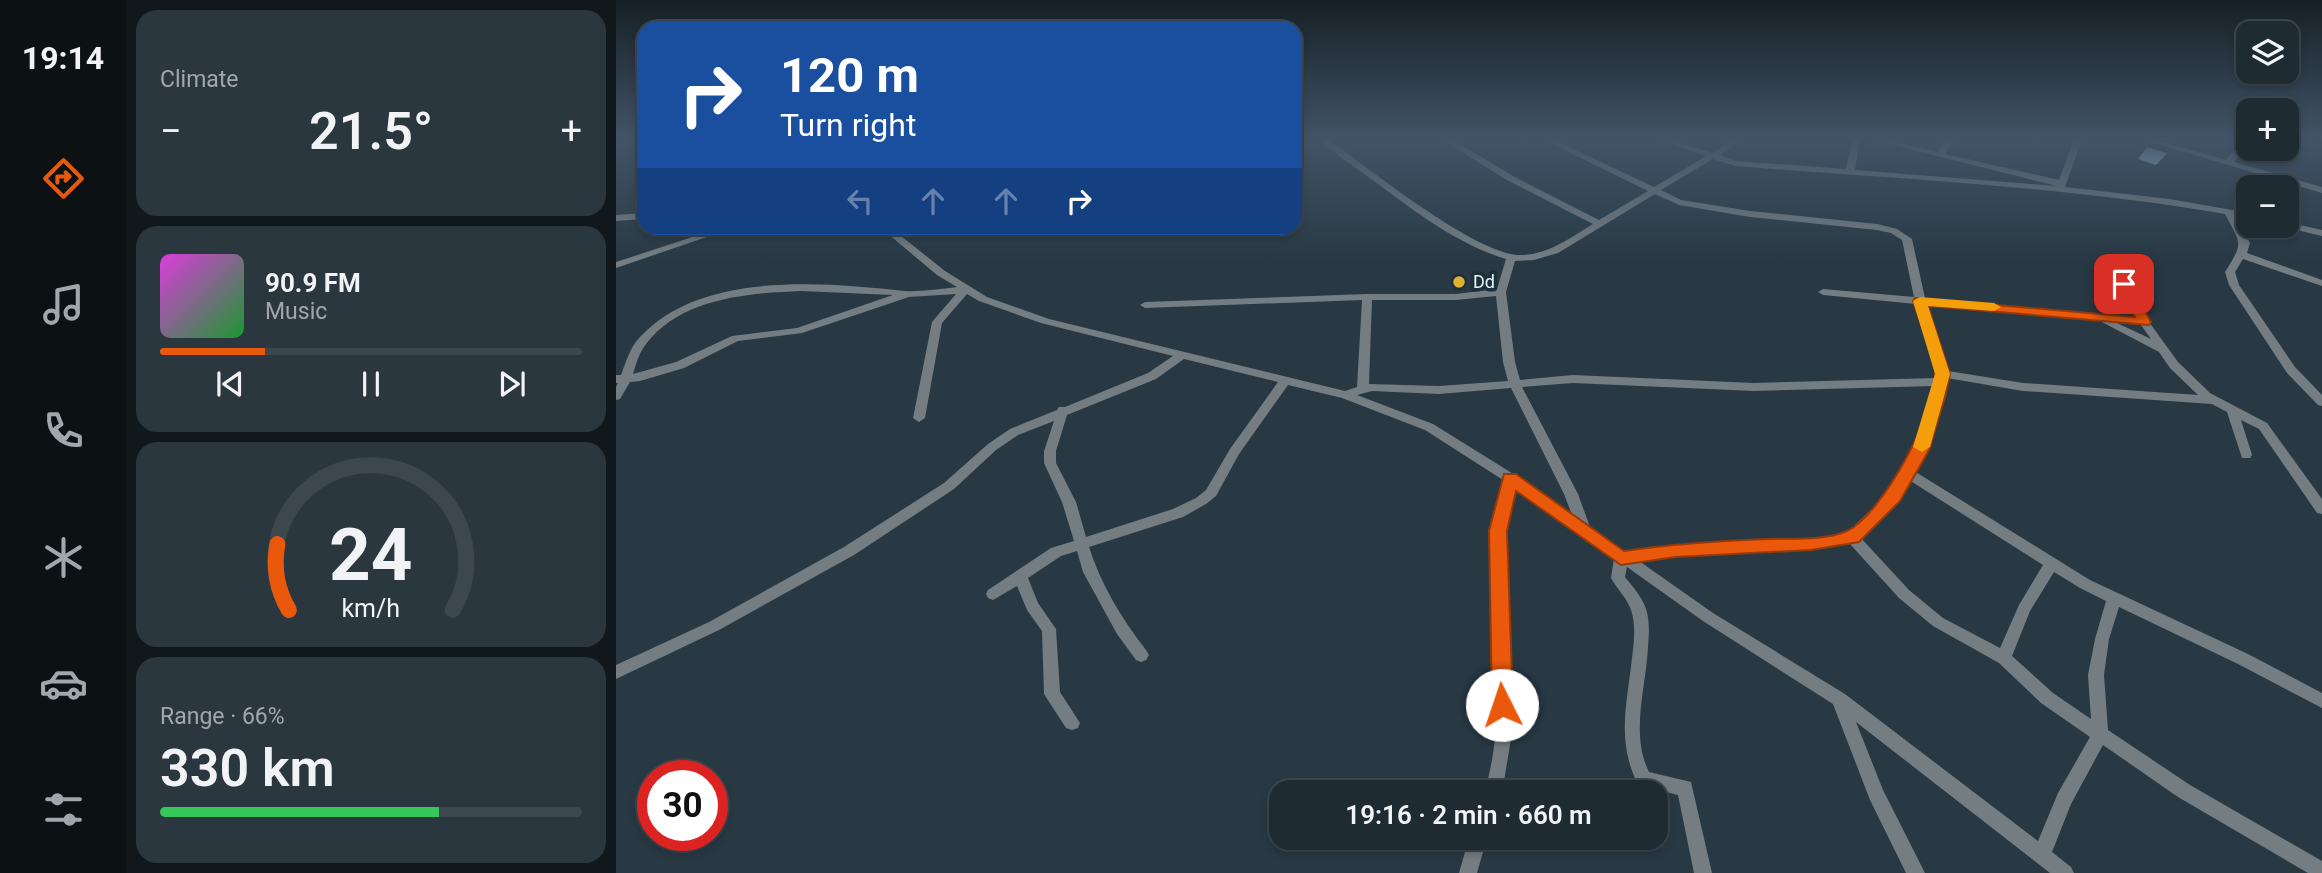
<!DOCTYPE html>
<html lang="en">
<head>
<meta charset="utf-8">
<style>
	:root { --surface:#1e2b33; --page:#2b373f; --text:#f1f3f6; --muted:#a1a7ac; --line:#3c474e; --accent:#ea580c }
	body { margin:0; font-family:Roboto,sans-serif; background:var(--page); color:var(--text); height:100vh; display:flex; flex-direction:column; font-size:26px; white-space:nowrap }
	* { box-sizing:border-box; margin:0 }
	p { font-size:23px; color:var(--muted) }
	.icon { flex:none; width:38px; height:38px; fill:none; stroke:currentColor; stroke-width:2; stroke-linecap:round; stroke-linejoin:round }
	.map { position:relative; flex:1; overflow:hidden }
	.sheet { display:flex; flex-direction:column; gap:10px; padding:10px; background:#10181c; width:490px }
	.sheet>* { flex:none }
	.banner { position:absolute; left:21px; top:21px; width:665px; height:214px; border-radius:21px; box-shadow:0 4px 10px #0003,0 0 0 2px var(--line); background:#1a4fa0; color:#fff; overflow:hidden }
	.fabs { position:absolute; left:1620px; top:21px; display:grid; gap:14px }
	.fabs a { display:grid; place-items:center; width:63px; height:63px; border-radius:14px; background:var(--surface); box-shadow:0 4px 10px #0003,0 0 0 2px var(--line); font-size:35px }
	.speed { position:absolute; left:21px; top:760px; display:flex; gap:14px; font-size:35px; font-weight:700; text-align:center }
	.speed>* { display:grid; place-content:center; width:91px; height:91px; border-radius:50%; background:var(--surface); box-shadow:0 4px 10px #0003,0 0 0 2px var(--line); line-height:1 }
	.speed .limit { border:10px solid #d22; background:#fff; color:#111 }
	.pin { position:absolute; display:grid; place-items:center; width:60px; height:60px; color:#fff; margin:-30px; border-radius:14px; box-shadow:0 4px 10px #0006 }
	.me { position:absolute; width:77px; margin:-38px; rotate:356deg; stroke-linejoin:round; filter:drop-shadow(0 0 5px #0008) }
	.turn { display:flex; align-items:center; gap:24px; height:147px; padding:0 28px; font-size:32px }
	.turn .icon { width:91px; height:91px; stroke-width:2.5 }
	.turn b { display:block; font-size:49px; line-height:60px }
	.lanes { display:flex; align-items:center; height:66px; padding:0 28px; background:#0003; justify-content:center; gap:35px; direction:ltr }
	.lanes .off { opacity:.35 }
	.big { font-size:52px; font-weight:600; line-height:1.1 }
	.sheet .tile { flex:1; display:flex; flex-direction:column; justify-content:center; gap:10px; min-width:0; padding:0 24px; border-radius:21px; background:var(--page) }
	.sheet .dial { align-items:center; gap:0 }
	.dial svg { height:182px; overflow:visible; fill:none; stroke:var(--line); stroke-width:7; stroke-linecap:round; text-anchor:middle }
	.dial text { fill:var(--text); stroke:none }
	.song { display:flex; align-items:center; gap:21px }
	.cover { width:84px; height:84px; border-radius:10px; background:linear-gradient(135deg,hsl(300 70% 55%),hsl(130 70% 35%)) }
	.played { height:7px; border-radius:4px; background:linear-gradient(90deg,var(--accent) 25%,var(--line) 25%) }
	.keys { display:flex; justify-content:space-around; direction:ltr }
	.heat { display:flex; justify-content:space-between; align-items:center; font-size:38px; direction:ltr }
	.charge { height:10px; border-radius:5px; background:linear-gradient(90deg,#34c759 66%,var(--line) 0) }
	.trip { position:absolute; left:653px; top:780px; width:399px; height:70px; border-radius:21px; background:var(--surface); box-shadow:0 4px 10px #0003,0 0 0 2px var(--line); font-weight:600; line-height:70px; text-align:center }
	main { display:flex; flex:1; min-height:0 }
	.tabs { display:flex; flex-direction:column; width:126px; justify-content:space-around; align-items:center; background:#0c1114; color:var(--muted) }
	.tabs .icon { width:49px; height:49px }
	.tabs .current { color:var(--accent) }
	.tabs b { font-size:32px; color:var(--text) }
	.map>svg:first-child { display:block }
	.building { fill:#b1dcfa }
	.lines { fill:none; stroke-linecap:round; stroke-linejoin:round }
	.street { fill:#747d82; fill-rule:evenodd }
	.route { fill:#ea580c; stroke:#983908; stroke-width:2 }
	.slow { fill:#f59e0b }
	.poi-dot { fill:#deb133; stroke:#1f2f39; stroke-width:2.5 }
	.labels { text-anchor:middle; stroke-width:7; stroke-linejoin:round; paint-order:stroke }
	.poi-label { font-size:18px; fill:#e8f2f9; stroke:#1f2f39; text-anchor:start }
</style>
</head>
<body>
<main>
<nav class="tabs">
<b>19:14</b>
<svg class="icon current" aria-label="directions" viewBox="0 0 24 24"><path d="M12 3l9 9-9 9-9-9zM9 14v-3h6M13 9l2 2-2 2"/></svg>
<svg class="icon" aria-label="music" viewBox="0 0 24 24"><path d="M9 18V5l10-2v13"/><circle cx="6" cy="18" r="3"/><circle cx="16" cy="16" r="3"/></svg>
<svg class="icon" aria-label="phone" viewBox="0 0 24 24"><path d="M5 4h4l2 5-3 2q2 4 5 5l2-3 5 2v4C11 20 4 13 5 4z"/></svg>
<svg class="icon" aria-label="climate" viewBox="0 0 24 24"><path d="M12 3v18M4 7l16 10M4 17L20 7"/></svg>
<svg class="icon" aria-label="car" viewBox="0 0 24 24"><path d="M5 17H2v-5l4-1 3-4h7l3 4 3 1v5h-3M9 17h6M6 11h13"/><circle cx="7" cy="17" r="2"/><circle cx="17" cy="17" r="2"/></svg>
<svg class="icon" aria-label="filters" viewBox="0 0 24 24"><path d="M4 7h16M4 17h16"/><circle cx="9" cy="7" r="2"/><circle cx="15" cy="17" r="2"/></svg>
</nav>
<section class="sheet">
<div class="tile"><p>Climate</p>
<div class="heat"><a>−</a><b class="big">21.5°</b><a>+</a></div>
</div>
<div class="tile">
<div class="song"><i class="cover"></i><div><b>90.9 FM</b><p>Music</p></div></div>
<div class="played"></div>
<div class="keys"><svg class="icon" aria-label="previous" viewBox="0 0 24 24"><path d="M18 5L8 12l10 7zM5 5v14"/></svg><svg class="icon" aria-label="pause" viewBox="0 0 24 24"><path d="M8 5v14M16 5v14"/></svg><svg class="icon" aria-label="next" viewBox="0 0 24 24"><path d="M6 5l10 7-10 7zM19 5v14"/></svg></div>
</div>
<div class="tile dial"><svg viewBox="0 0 100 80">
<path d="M14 69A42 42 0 1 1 86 69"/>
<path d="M14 69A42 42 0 0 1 9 40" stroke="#ea580c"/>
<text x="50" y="56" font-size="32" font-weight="700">24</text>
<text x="50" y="72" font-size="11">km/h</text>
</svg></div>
<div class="tile"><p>Range · 66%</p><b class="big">330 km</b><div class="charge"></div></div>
</section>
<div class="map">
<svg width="1706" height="873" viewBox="0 0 1706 873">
	<rect width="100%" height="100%" fill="#283944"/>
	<path class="building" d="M1531 147 1551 153 1540 165 1522 159Z"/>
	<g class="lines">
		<g class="street">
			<path d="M703 139H712C749 166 862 256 904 255 932 255 954 238 977 224L891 180 825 139H835L897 176 983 220 1032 191 926 139H936L1038 187 1090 156 1041 139H1053L1096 153 1119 139H1128L1103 155 1120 161 1230 169 1236 139H1244L1239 170 1441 186 1253 139H1267L1322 152 1330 139H1338L1329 154 1443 180 1458 139H1466L1449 187 1554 199 1633 213V219L1619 216 1634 243 1631 253 1706 280V286L1627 259 1619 272 1623 285 1679 367 1706 395V406L1702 405 1671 373 1613 285 1609 272C1628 242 1625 245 1609 214 1447 186 1282 179 1119 166L1097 159 1045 190 1065 200 1134 211 1261 224 1281 229 1296 239 1309 298 1521 318 1504 285 1489 270 1494 267 1498 268 1513 284 1533 322 1562 362 1594 393 1651 423 1706 499V514L1701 513 1643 429 1625 420 1636 455 1634 458H1626L1611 412 1596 404 1407 391 1331 378 1310 450 1298 471 1474 580 1632 654 1706 693V708L1622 664 1503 607 1493 639 1488 675 1492 730 1574 785 1706 861V873H1692L1562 797 1487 745 1455 804 1436 852 1455 867 1458 873H1434L1240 722 1267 790 1309 873H1290L1254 800 1217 704 1087 621 1011 567 1009 577C1017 587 1026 597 1030 609 1034 621 1033 635 1032 647 1030 688 1014 734 1033 772L1075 782 1096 873H1078L1062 795 1022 785C1000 740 1011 705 1016 658 1018 643 1020 624 1015 610 1011 598 1001 589 995 578L998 558 898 487 890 539 888 569 896 733 886 793H869C873 774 878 755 879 735 882 702 878 667 876 634 873 581 875 531 887 480L809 430 726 398 672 385 623 454 600 496 590 504 567 517 473 547C485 585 506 619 530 650L533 655 530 660 525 662 520 660 501 634 467 572 461 551 445 556 412 578 422 603 440 629 444 692 464 723 462 728 456 730 450 728 428 694 426 631 411 610 401 586 377 600 372 598 370 594 372 590 435 548 458 541 446 502 428 463V451L438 421 402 435 380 450 338 489 238 555 103 630 0 679V665L93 622 228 547 328 483 372 444 394 429 441 410 443 407H449L532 373 557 356 425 323 363 301 351 294 326 323 309 418 303 422 297 418 316 322 340 294 293 297 186 333 122 341 68 368 24 381 14 382 4 399 0 400V387L2 383H0V375H5C10 362 14 347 24 337 85 271 207 282 288 291 304 292 324 289 341 287L321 275 265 228H275L329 271 371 297 433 319 729 391 741 387 746 300 529 308 524 305 529 302 751 294H840L881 289 890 259C840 244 796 209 755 179 738 166 718 154 703 139ZM1039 194 1063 205 1134 217 1261 230 1275 233 1286 240 1298 297 1207 289 1202 292 1207 295 1300 304 1321 374 1320 378 1138 383 957 375 904 380 899 362 890 292 899 261 918 260 942 253ZM185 291 277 295 181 328 116 336 60 362 17 374C20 364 23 353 30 344 65 298 132 293 185 291ZM880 296 887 362 892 381 823 386 753 384 756 300H840ZM1310 305 1484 321 1543 352 1554 368 1582 395 1407 383 1332 371ZM1501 323 1525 325 1535 339ZM568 359 662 382 614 449 590 490 580 498 557 509 470 537 460 502 440 463V451L451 415 540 379ZM957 383 1138 391 1318 386 1298 450 1272 493 1232 532 1195 539 1059 545 1010 552 974 527 962 494 906 387ZM895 388 948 494 956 515 899 475 817 424 741 395 756 391 823 394ZM1293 480 1427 565 1403 605 1384 648 1327 618 1293 590 1244 537 1282 499ZM1233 543 1283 598 1317 626 1383 663 1425 703 1474 737 1442 793 1422 841 1229 694 1097 613 1023 561C1092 550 1163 555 1233 543ZM1438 572 1464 588 1490 601 1479 639 1472 675 1475 719 1437 693 1396 656 1414 611Z"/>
			<path d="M1525 139H1537L1610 160 1627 139H1633V142L1618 162 1706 187V193Z"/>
			<path d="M28 213V219L0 221V215Z"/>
			<path d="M1671 222 1706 230V236L1668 227 1671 226Z"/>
			<path d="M104 228H117L0 268V262Z"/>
			<path d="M853 838H871L861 873H843Z"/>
		</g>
	</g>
	<linearGradient id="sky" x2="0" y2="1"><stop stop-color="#161f25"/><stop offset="0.53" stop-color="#425467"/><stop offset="1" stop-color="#425467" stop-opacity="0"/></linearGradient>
	<rect width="1706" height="261" fill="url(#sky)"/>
	<path class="route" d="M1508 280 1515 284 1535 322 1533 325 1312 306 1334 374 1329 397 1313 450 1284 501 1243 542 1195 550 1059 557 1005 565 900 491 891 531 897 705 894 711 886 714 879 711 876 705 873 531 888 474H900L1008 551C1056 544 1103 541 1151 539 1175 538 1208 541 1231 531 1265 516 1323 409 1319 372 1316 349 1304 324 1297 301L1299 298 1519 317 1502 284Z"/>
	<path class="slow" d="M1304 297 1378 303 1385 307 1378 311 1312 306 1334 374 1314 447 1306 452 1297 447 1319 374 1297 301Z"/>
	<circle class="poi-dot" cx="843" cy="282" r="7"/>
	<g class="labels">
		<g class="poi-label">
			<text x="857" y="288">Dd</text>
		</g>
	</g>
</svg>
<div class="fabs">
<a><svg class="icon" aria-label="layers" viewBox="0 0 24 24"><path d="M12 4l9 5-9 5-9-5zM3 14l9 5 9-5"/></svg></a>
<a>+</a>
<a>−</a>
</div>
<div class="speed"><div class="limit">30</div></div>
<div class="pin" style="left:1508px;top:284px;background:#d93025"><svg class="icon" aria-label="arrive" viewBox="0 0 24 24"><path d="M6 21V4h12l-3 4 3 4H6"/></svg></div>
<svg class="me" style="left:886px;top:705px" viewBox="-20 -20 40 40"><circle r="19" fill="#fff"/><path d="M0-13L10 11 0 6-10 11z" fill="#ea580c"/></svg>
<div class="trip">19:16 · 2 min · 660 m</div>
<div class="banner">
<div class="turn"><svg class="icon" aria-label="right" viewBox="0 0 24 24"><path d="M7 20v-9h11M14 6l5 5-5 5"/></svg><div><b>120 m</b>Turn right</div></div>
<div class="lanes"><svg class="icon off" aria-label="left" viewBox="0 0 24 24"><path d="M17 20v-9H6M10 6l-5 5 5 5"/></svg><svg class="icon off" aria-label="ahead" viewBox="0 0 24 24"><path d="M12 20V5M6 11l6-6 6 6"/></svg><svg class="icon off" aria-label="ahead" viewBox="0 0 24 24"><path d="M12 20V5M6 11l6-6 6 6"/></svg><svg class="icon" aria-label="right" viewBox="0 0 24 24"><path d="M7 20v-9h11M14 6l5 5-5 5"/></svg></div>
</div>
</div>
</main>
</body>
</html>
